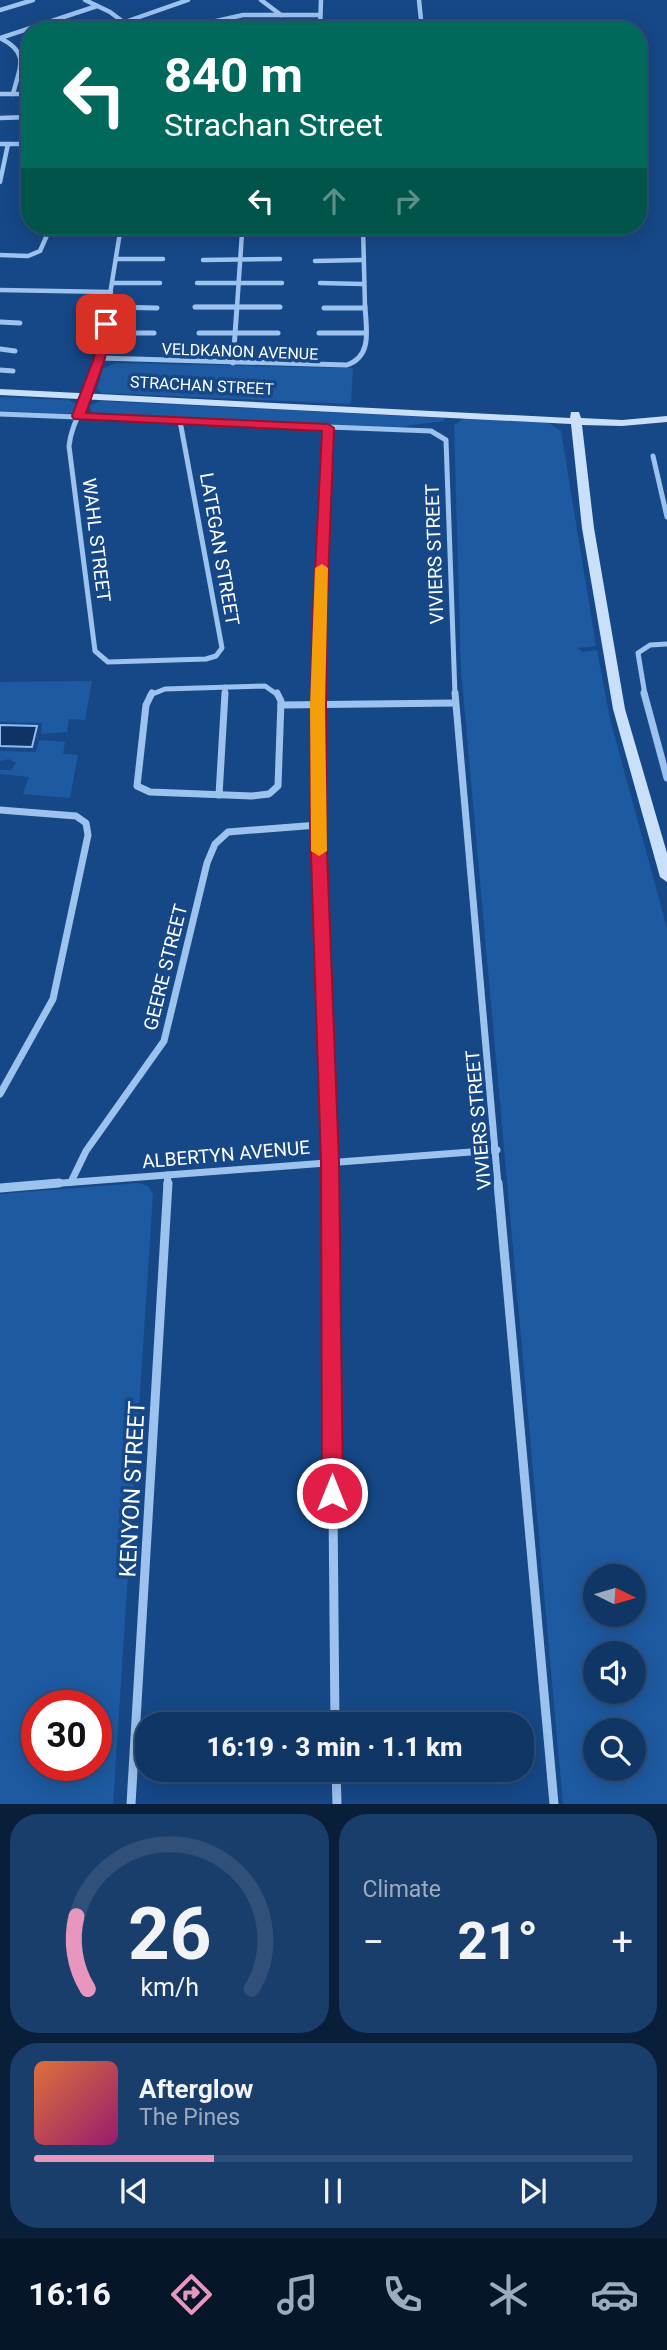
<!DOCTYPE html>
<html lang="en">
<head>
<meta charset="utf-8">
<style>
	:root { --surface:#103665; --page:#193e6b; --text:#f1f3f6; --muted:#9cabbf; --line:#305079; --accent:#e797bd }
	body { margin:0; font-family:Roboto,sans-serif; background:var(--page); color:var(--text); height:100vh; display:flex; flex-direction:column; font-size:26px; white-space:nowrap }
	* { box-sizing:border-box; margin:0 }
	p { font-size:23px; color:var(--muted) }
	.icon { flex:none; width:38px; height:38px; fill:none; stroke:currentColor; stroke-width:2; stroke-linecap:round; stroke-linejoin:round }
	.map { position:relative; height:1804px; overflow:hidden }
	.drawer { display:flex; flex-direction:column; gap:10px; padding:10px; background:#091e38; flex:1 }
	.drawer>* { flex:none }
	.hud { position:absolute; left:21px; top:21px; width:626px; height:214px; border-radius:28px; box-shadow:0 4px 18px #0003,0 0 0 2px var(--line); background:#00695c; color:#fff; overflow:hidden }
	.needle { width:46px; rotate:95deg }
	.tools { position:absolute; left:583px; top:1564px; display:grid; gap:14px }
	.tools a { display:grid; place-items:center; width:63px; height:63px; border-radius:50%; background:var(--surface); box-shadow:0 4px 18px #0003,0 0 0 2px var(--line); font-size:35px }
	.speed { position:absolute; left:21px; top:1690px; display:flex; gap:14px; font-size:35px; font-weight:700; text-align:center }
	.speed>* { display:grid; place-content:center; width:91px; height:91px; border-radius:50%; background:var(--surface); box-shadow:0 4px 18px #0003,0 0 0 2px var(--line); line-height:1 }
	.speed .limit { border:10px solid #d22; background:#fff; color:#111 }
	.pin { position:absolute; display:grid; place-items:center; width:60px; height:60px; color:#fff; margin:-30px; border-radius:14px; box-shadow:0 4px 10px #0006 }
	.me { position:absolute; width:77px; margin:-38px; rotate:0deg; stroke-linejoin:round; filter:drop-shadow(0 0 5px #0008) }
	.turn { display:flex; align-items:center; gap:24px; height:147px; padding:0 28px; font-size:32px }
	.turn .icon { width:91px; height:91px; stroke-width:2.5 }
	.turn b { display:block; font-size:49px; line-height:60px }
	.lanes { display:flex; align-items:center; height:66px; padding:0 28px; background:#0003; justify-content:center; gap:35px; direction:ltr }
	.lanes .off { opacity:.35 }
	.big { font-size:52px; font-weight:800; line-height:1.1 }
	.drawer .widget { flex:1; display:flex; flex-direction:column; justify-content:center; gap:10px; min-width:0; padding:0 24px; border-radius:28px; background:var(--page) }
	.drawer .dial { align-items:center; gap:0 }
	.dial svg { height:182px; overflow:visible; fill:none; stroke:var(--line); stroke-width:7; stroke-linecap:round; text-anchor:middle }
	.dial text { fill:var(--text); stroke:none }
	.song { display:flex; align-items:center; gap:21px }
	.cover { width:84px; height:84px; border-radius:10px; background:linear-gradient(135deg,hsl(20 70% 55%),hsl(320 70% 35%)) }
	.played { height:7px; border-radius:4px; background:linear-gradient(90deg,var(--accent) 30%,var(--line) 30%) }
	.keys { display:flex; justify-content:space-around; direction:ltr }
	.heat { display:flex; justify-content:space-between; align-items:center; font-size:38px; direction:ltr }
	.drawer .tiles { flex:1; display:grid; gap:10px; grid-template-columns:1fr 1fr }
	.widget:last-child { grid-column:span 2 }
	.trip { position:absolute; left:135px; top:1712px; width:399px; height:70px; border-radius:28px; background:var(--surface); box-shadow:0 4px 18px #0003,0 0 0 2px var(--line); font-weight:800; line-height:70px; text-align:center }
	.menu { display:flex; height:112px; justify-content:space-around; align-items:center; background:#061628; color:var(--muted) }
	.menu .icon { width:49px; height:49px }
	.menu .current { color:var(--accent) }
	.menu b { font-size:32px; color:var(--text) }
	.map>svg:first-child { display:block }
	.green { fill:#1e5aa1; fill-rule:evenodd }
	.water { fill:#0e3364; stroke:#8ebdf1; stroke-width:2 }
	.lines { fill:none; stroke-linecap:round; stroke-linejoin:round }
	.street-far3 { stroke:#9cc2ee; stroke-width:4.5 }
	.street-far2 { stroke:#9cc2ee; stroke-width:5 }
	.street-far1 { stroke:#9cc2ee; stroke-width:7 }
	.street { stroke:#9cc2ee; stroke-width:9 }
	.secondary { fill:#c9dffa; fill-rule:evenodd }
	.route { fill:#e11d48; stroke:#92132f; stroke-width:2 }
	.slow { fill:#f59e0b }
	.labels { text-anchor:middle; stroke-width:7; stroke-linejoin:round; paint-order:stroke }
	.far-street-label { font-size:16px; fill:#fff; stroke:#164887 }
	.street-label { font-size:19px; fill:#fff; stroke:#164887 }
	.near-street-label { font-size:23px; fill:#fff; stroke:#164887 }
</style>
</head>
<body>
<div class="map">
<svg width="667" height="1804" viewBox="0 0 667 1804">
	<rect width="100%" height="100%" fill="#164887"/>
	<g class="green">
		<path d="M124 226H310L309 228 134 232 126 230Z"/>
		<path d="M115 363 353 368 351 404 101 393 97 389 103 369Z"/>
		<path d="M0 397 69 400 77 405 74 412 67 414 0 411Z"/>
		<path d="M100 401 445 418 443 421 398 427 92 414 90 406Z"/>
		<path d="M464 418 549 423 561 431 596 646 578 648 582 652 597 650 610 719 667 928V1804H563L461 670 454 425ZM595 1577H634V1615H595ZM595 1654H634V1692H595ZM595 1731H634V1769H595Z"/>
		<path d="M92 681 85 720 69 719 67 732 41 734 42 723 0 722V682Z"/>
		<path d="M39 740 65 742 63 754 78 755 70 798 23 794 29 777 0 774V770H11L16 763 9 759 0 761V751L36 752Z"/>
		<path d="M139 1183 148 1186 153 1194 113 1804H0V1194ZM37 1706H96V1766H37Z"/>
	</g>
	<path class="water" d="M0 725 37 726 32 747 0 746Z"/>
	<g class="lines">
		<g class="street-far3">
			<path d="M85 0 110 12 134 30"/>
			<path d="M261 0 281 15"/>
			<path d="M419 0 422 30"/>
			<path d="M0 10 33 0"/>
			<path d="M61 19 78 30"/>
			<path d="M125 22 188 0"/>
			<path d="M203 24 243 15H320"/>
			<path d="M320 30 321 0"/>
			<path d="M0 38 97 6"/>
			<path d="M0 38C30 53 20 66 13 94"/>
			<path d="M0 94H30"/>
			<path d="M0 118 30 117"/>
			<path d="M0 144H30"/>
			<path d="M0 182 8 144"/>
			<path d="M363 226 365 307"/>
			<path d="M50 233H362"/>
			<path d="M0 255 28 256 40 251 51 226"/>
			<path d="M116 259H163"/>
			<path d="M203 260 280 259"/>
			<path d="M315 261 362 260"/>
			<path d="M112 283H160"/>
			<path d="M197 283H282"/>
			<path d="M320 283 363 284"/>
			<path d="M0 290 111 292"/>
			<path d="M108 307 121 226"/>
			<path d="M109 307H132"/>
			<path d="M195 307H280"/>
			<path d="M237 307 242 233"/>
		</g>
		<g class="street-far2">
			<path d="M108 306C104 336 99 365 88 394 81 412 71 426 69 446L95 651 108 662 206 659 216 656 222 648 180 421"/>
			<path d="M109 307 157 308"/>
			<path d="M195 307H280"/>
			<path d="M324 308H363"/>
			<path d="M0 322 20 323"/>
			<path d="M104 333H154"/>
			<path d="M199 333H278"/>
			<path d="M319 333H365"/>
			<path d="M0 349 15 351"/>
			<path d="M100 358 347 365C373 356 366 328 365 306"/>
			<path d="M233 363 237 306"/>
			<path d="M0 370 13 371"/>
			<path d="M0 414 431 431 446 440 455 695"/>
			<path d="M653 456 667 517"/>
			<path d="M150 695 165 689 265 686 278 695"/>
			<path d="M225 695V687"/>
			<path d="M319 695 328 428"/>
			<path d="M645 695 638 653 650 645 667 644"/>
		</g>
		<g class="street-far1">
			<path d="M152 693 146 705 137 786 150 792 252 796 269 794 278 786 281 701 277 693"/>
			<path d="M319 693 318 825 330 1185"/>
			<path d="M455 693 498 1185"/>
			<path d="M644 693 667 778"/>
			<path d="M281 705 455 703"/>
			<path d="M219 795 225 693"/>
			<path d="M0 810 76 816 86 823 88 835 53 999 0 1094"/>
			<path d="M71 1182 86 1151 164 1041 207 863 215 844 228 832 318 825"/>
			<path d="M36 1185 497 1150"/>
			<path d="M167 1185 168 1175"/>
		</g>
		<g class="street">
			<path d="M330 1183 335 1724"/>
			<path d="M498 1183 554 1804"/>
			<path d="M0 1188 59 1183"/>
			<path d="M336 1769 337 1804"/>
			<path d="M131 1804 168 1183"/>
		</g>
		<path class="secondary" d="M0 389 570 418 571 412H579L581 418 622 420 667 416V422L622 426 582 425 594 528 625 709 667 853V882L660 877 613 709 582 528 571 424 0 395Z"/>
	</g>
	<path class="route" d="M106 321 112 324 105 358 86 413 328 424 334 428 326 631V825L339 1162 343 1493 340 1500 332 1503 325 1500 322 1493 321 1162 310 825 312 631 322 431 74 419 72 416 94 358 100 324Z"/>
	<path class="slow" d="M322 564 328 568 325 706 327 851 319 856 311 851 310 706 315 568Z"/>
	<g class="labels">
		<g class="far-street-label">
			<text transform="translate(240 351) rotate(2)" y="6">VELDKANON AVENUE</text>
			<text transform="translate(202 385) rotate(3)" y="6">STRACHAN STREET</text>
		</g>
		<g class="street-label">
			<text transform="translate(97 540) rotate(83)" y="7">WAHL STREET</text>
			<text transform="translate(220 549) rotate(80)" y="7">LATEGAN STREET</text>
			<text transform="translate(434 554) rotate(-92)" y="7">VIVIERS STREET</text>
			<text transform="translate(165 967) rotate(-76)" y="7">GEERE STREET</text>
			<text transform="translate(478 1120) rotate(-95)" y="7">VIVIERS STREET</text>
			<text transform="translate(226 1154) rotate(-5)" y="7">ALBERTYN AVENUE</text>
		</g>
		<g class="near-street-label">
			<text transform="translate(132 1489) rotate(-87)" y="8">KENYON STREET</text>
		</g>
	</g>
</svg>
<div class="tools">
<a><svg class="needle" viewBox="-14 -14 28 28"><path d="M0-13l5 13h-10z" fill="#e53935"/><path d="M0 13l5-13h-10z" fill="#9cabbf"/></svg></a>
<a><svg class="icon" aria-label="sound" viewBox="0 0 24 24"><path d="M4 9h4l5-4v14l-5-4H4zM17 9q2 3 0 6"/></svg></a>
<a><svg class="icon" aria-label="search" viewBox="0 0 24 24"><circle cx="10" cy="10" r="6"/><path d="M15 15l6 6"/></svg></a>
</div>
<div class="speed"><div class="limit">30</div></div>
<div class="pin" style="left:106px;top:324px;background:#d93025"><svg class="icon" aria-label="arrive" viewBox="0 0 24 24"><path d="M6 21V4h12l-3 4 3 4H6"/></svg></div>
<svg class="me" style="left:332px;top:1493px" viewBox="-20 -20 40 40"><circle r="17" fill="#e11d48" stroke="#fff" stroke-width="3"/><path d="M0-11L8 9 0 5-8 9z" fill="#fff"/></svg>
<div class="trip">16:19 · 3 min · 1.1 km</div>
<div class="hud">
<div class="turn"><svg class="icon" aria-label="left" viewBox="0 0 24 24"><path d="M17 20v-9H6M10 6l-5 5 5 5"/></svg><div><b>840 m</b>Strachan Street</div></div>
<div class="lanes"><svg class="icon" aria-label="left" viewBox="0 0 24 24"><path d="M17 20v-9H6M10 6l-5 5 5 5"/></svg><svg class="icon off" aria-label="ahead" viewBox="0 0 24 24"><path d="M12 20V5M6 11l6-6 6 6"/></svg><svg class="icon off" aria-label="right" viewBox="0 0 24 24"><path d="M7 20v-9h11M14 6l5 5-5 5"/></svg></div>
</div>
</div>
<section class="drawer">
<div class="tiles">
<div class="widget dial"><svg viewBox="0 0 100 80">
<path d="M14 69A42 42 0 1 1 86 69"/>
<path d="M14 69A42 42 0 0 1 9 37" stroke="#e797bd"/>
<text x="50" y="56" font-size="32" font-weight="700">26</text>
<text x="50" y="72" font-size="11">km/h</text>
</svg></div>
<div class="widget"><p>Climate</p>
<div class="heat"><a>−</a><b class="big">21°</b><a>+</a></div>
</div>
<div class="widget">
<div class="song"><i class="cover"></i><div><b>Afterglow</b><p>The Pines</p></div></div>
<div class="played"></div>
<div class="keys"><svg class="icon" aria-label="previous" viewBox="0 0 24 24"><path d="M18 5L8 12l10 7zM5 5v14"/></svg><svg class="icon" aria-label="pause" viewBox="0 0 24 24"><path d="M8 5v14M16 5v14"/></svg><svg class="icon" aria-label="next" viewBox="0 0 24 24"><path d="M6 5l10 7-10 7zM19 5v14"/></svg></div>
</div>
</div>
</section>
<nav class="menu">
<b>16:16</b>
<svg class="icon current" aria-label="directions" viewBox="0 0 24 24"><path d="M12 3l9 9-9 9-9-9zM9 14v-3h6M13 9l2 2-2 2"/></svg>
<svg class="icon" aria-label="music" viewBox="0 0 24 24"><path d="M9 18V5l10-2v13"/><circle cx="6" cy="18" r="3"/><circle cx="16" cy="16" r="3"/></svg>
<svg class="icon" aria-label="phone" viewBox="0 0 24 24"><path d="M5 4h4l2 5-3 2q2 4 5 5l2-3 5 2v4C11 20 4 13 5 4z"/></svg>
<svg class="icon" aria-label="climate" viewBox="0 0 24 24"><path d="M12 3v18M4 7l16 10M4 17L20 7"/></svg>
<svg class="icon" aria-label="car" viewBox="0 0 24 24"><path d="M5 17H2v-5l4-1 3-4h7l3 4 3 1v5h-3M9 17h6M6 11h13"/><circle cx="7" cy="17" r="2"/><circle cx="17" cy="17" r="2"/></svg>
</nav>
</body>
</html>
